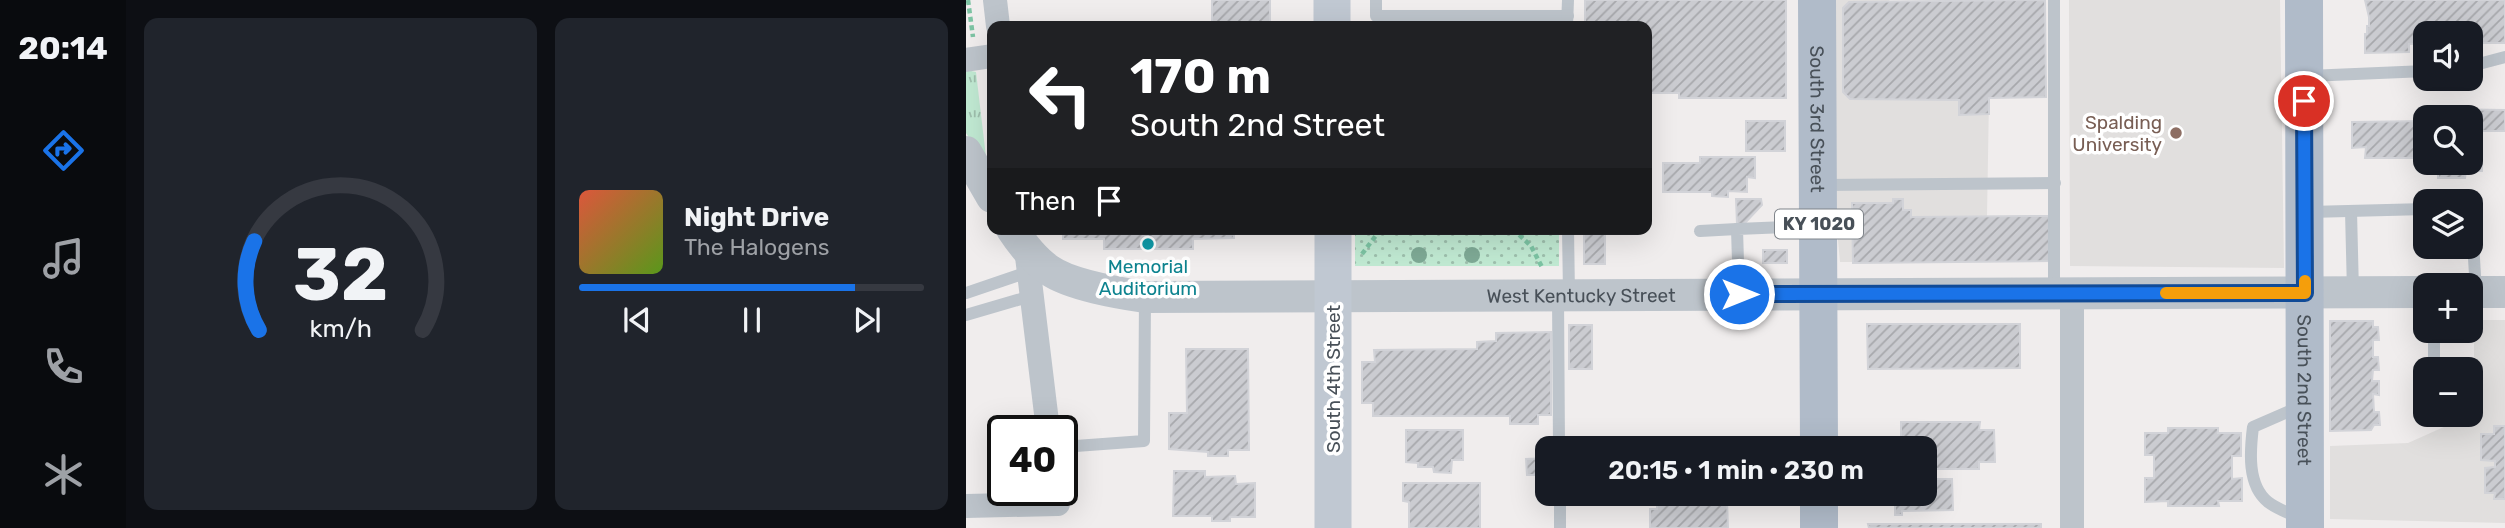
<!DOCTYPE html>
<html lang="en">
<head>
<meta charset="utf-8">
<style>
	:root { --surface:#171b24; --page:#20242c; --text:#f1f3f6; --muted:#9ea1a6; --line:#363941; --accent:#1a73e8 }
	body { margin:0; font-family:Rubik,sans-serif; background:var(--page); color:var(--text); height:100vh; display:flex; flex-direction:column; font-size:26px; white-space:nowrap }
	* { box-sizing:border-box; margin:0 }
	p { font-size:23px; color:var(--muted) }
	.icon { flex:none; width:38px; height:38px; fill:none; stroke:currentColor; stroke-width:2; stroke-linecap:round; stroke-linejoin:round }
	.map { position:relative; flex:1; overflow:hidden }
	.side { display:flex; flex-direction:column; gap:18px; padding:18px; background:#0d0f14; width:840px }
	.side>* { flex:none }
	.hud { position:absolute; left:21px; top:21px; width:665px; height:214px; border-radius:14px; box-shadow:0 7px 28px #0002; background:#202124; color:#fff; overflow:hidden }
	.buttons { position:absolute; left:1447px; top:21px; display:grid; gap:14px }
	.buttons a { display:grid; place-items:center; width:70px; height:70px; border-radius:14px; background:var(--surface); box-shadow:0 7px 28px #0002; font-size:35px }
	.speed { position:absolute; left:21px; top:415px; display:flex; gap:14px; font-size:35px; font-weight:700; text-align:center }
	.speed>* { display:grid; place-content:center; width:91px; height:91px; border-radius:50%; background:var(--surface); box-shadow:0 7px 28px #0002; line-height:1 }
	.speed .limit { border:4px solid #111; border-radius:10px; background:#fff; color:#111 }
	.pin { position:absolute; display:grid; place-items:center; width:60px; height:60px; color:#fff; margin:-30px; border:4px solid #fff; border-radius:50%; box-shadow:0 2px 7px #0007 }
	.me { position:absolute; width:77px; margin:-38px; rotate:90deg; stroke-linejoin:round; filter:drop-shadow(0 0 5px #0008) }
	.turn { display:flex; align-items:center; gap:24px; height:147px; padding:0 28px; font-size:32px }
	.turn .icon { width:91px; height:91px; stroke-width:2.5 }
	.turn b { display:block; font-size:49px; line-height:60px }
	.then { display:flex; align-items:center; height:66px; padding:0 28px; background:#0003; gap:14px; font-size:26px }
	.side .tile { flex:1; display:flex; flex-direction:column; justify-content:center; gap:10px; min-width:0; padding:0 24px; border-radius:14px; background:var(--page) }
	.side .dial { align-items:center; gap:0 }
	.dial svg { height:182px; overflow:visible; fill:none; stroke:var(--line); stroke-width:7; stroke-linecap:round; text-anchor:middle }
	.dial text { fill:var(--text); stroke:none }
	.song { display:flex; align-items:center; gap:21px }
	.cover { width:84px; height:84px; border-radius:10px; background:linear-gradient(135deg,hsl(10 70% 55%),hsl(90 70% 35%)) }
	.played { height:7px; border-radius:4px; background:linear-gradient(90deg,var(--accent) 80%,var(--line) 80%) }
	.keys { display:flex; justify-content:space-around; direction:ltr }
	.side .tiles { flex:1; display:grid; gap:18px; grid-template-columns:repeat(2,1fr) }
	.trip { position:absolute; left:569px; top:436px; width:402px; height:70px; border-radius:14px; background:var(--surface); box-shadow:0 7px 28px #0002; font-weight:600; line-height:70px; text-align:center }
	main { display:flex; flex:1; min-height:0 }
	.tabs { display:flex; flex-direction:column; width:126px; justify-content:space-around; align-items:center; background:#090b0e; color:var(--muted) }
	.tabs .icon { width:49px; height:49px }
	.tabs .selected { color:var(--accent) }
	.tabs b { font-size:32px; color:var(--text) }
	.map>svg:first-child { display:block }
	.education { fill:#e1dfde }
	.grass { fill:url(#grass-tufts) }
	.park { fill:url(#park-dots) }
	.building { fill:url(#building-hatch); stroke:#d2d3d8; stroke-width:2 }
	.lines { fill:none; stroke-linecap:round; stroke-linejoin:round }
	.path { stroke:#7cc3a3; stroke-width:4.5; stroke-dasharray:5 3.5; stroke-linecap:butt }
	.service { stroke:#bdc4cb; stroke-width:12 }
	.minor { stroke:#bdc4cb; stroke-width:24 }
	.tertiary { stroke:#bdc4cb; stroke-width:32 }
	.secondary { stroke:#c0c8d2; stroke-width:37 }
	.primary { stroke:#b0bbc9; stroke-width:38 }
	.tree { fill:#7ea995 }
	.route-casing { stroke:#114b97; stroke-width:18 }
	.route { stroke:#1a73e8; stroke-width:12 }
	.slow { stroke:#f59e0b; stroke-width:12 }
	.education-dot { fill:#8d6e63; stroke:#fff; stroke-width:2.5 }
	.culture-dot { fill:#0f9aa8; stroke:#fff; stroke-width:2.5 }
	.labels { text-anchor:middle; stroke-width:7; stroke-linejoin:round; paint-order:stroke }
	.shield { fill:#fff; stroke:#7f848a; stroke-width:2 }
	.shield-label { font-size:18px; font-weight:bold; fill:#485058 }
	.street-label { font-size:19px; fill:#485058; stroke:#fff }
	.education-label { font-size:19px; fill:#785e54; stroke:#fff; text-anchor:end }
	.culture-label { font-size:19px; fill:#0d838f; stroke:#fff }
</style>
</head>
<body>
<main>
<nav class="tabs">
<b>20:14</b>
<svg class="icon selected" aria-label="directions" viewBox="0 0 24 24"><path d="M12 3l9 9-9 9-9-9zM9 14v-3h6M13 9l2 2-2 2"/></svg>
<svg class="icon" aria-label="music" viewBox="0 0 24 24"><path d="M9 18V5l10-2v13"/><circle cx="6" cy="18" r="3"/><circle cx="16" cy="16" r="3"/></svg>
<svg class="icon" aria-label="phone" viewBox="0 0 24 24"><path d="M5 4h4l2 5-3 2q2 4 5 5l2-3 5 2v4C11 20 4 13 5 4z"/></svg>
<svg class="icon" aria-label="climate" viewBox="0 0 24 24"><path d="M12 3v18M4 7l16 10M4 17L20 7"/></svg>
</nav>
<section class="side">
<div class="tiles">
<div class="tile dial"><svg viewBox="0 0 100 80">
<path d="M14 69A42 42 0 1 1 86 69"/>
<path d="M14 69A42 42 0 0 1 12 30" stroke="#1a73e8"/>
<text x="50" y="56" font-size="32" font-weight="700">32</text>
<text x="50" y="72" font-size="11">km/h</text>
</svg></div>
<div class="tile">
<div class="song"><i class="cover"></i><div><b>Night Drive</b><p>The Halogens</p></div></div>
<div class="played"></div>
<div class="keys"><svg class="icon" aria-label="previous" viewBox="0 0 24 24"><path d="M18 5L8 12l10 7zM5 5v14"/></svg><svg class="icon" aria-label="pause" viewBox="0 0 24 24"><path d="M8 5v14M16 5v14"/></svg><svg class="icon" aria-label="next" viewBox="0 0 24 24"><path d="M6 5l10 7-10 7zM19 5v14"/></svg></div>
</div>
</div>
</section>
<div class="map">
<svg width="1539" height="528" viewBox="0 0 1539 528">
	<defs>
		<pattern id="grass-tufts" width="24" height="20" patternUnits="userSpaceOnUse" patternTransform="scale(1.75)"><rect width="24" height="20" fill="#c0e9d2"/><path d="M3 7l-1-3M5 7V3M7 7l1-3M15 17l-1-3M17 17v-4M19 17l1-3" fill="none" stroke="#9ebfad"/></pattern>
		<pattern id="park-dots" width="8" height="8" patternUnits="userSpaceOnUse" patternTransform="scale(1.75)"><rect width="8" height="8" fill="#c0e9d2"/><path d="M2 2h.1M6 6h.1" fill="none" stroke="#9ebfad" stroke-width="1.8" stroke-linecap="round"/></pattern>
		<pattern id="building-hatch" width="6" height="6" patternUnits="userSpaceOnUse" patternTransform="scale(1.75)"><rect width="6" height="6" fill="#cbccd1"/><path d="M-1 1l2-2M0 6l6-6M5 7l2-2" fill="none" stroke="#a7a8ac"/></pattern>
	</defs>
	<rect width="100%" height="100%" fill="#f0eded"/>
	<g class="education">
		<path d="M869 0H923L1010 99 1023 98 1021 216H1083V262H874L868 196Z"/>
		<path d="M1103 0H1314L1318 268 1104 266Z"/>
		<path d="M1508 320H1539V523L1364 519V446L1442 443 1480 426 1491 415H1505V399L1508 396Z"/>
	</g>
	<path class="grass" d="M0 70 10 72 20 157H16L0 133Z"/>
	<rect class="park" x="389" y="229" width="204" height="37"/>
	<g class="building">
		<rect x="246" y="0" width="58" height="26"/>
		<path d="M619 0H820V98H713V93H681V26H619Z"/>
		<path d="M1079 0 1080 97 1023 98V114L993 115V100L884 99 877 92V8L883 2Z"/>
		<path d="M1399 0H1539V43H1505V33H1460V43L1443 44V52L1399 53V34H1401V26H1403V17Z"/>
		<path d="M1472 109 1539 110V131H1508L1512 135 1513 143 1508 146 1516 155V171H1500L1499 178H1472V163H1505V117H1472Z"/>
		<rect x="780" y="121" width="39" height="30"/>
		<path d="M1460 121V158H1399L1400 147 1386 148V122Z"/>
		<path d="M734 157H789V178L781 177V192L762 191V197L746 196V192H697V163H734Z"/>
		<path d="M770 199H795L796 205 778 224H771Z"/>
		<path d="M927 199H937V210H945V217L1083 216 1084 261 887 263 886 203H927Z"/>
		<path d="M97 229H268V238L227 239V249H138V239H97Z"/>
		<rect x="618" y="229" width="21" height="35"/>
		<rect x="797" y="250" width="24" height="13"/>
		<path d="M1364 321H1407V327H1412L1413 340H1407V357H1412L1413 370H1407L1406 381H1413V395L1407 394 1408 412H1413L1414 425H1408L1405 430 1364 431Z"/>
		<path d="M901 324H1054V368L902 369Z"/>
		<rect x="603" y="325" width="23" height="44"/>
		<path d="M585 332V415H572V424H544V416H407V403H396V362H409L408 350 511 349V342L530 341V333Z"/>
		<path d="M220 349H282L283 450H262V456H242V452L203 449V413H221Z"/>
		<path d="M935 422H1014L1013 430H1028L1029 462H1013V469H959V448H935Z"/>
		<path d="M1528 426H1539V499H1528L1529 493H1519V468L1529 467V461L1515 460V434H1528Z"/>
		<path d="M1202 428H1252V433H1275V456H1266V479L1276 478V501H1252L1253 506H1202V501L1179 502V478H1188V455H1179V433H1202Z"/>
		<path d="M440 430H497V460H486L485 473 468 472 467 467H452V463L440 462Z"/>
		<path d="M581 458V475H561L560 459Z"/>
		<path d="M208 471H239V477L269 476 270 484 289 483V517H264V521H246V516H207Z"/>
		<path d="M959 479H986L987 510 936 511V515H929V494H959Z"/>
		<path d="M437 483H514V528H443V502L437 501Z"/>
		<path d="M701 498 761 500 762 528H684V509H691V502L700 503Z"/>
		<path d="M902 524H1075V528H903Z"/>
	</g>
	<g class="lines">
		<g class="path">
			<path d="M2 0 7 37"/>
			<path d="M505 229 519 233 547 230"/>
			<path d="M547 229 565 246 577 269"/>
			<path d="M396 254 415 229"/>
		</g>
		<g class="service">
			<path d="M410 0V16H602"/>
			<path d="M601 26 602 0"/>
			<path d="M1505 66 1539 57"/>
			<path d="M1342 76 1460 71"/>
			<path d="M856 185 1089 183"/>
			<path d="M1505 208 1510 292"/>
			<path d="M1385 211 1387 292"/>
			<path d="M1343 212 1460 209"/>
			<path d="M602 229 603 294"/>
			<path d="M734 231 771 229"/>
			<path d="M1088 292V0"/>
			<path d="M0 293 62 272"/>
			<path d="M773 294 771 229 849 226"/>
			<path d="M592 295 593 448"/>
			<path d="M0 315 65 296"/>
			<path d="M1468 331V369"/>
			<path d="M96 447 178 441 179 297"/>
			<path d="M594 494V528"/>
			<path d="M1333 518C1323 513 1311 509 1302 502 1281 485 1284 451 1287 427L1335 406"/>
		</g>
		<g class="minor">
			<path d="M29 0 32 26"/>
			<path d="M0 60 26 56"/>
			<path d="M59 240 82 430"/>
			<path d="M0 506 92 504"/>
			<path d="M1106 528V293"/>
		</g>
		<g class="tertiary">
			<path d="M0 152 26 197"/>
			<path id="s1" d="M46 229C56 244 68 260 83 270 104 285 153 293 179 297L1460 292"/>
			<path d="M1505 292H1539"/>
		</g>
		<g class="secondary">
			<path d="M366 0V26"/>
			<path d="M367 229V528"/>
		</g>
		<g class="primary">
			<path id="s2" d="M851 0 853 448"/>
			<path id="s3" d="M1338 0 1339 528"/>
			<path d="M853 494V528"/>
		</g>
	</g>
	<g class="tree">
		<circle cx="453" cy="255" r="8"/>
		<circle cx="506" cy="255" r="8"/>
	</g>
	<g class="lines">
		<g class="route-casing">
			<path id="route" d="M773 294 1339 293 1338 101"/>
		</g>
		<use href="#route" class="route"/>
		<path class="slow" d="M1200 293H1339V281"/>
	</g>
	<circle class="education-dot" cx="1210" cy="133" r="7"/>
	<circle class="culture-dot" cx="182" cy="244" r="7"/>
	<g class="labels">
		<rect class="shield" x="809" y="209.5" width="88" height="29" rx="5"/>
		<g class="shield-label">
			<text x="853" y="230">KY 1020</text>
		</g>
		<g class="street-label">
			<text dy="7" stroke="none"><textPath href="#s2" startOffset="119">South 3rd Street</textPath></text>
			<text dy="7" stroke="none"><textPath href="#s1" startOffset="592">West Kentucky Street</textPath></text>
			<text transform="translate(367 379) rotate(-90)" y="7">South 4th Street</text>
			<text dy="7" stroke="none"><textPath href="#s3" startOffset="390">South 2nd Street</textPath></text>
		</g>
		<g class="education-label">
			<text x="1196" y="129">Spalding<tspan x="1196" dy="22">University</tspan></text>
		</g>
		<g class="culture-label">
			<text x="182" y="273">Memorial<tspan x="182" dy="22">Auditorium</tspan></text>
		</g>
	</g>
</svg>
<div class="buttons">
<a><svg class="icon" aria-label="sound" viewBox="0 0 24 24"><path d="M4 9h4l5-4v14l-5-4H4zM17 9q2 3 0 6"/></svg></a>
<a><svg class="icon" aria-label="search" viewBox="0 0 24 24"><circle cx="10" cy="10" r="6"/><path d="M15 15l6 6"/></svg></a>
<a><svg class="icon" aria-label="layers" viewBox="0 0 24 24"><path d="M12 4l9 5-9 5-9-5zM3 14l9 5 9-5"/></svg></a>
<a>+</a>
<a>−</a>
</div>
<div class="speed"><div class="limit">40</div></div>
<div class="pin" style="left:1338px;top:101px;background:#d93025"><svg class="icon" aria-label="arrive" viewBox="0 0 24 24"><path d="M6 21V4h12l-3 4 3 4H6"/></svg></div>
<svg class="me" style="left:773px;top:294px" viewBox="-20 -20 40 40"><circle r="17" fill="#1a73e8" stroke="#fff" stroke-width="3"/><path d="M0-11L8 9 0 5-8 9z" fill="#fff"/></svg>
<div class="trip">20:15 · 1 min · 230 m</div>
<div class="hud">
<div class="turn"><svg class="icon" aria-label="left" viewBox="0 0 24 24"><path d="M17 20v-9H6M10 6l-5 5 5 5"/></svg><div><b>170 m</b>South 2nd Street</div></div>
<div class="then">Then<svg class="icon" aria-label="arrive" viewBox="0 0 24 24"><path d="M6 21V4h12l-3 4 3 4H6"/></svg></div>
</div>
</div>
</main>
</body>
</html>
